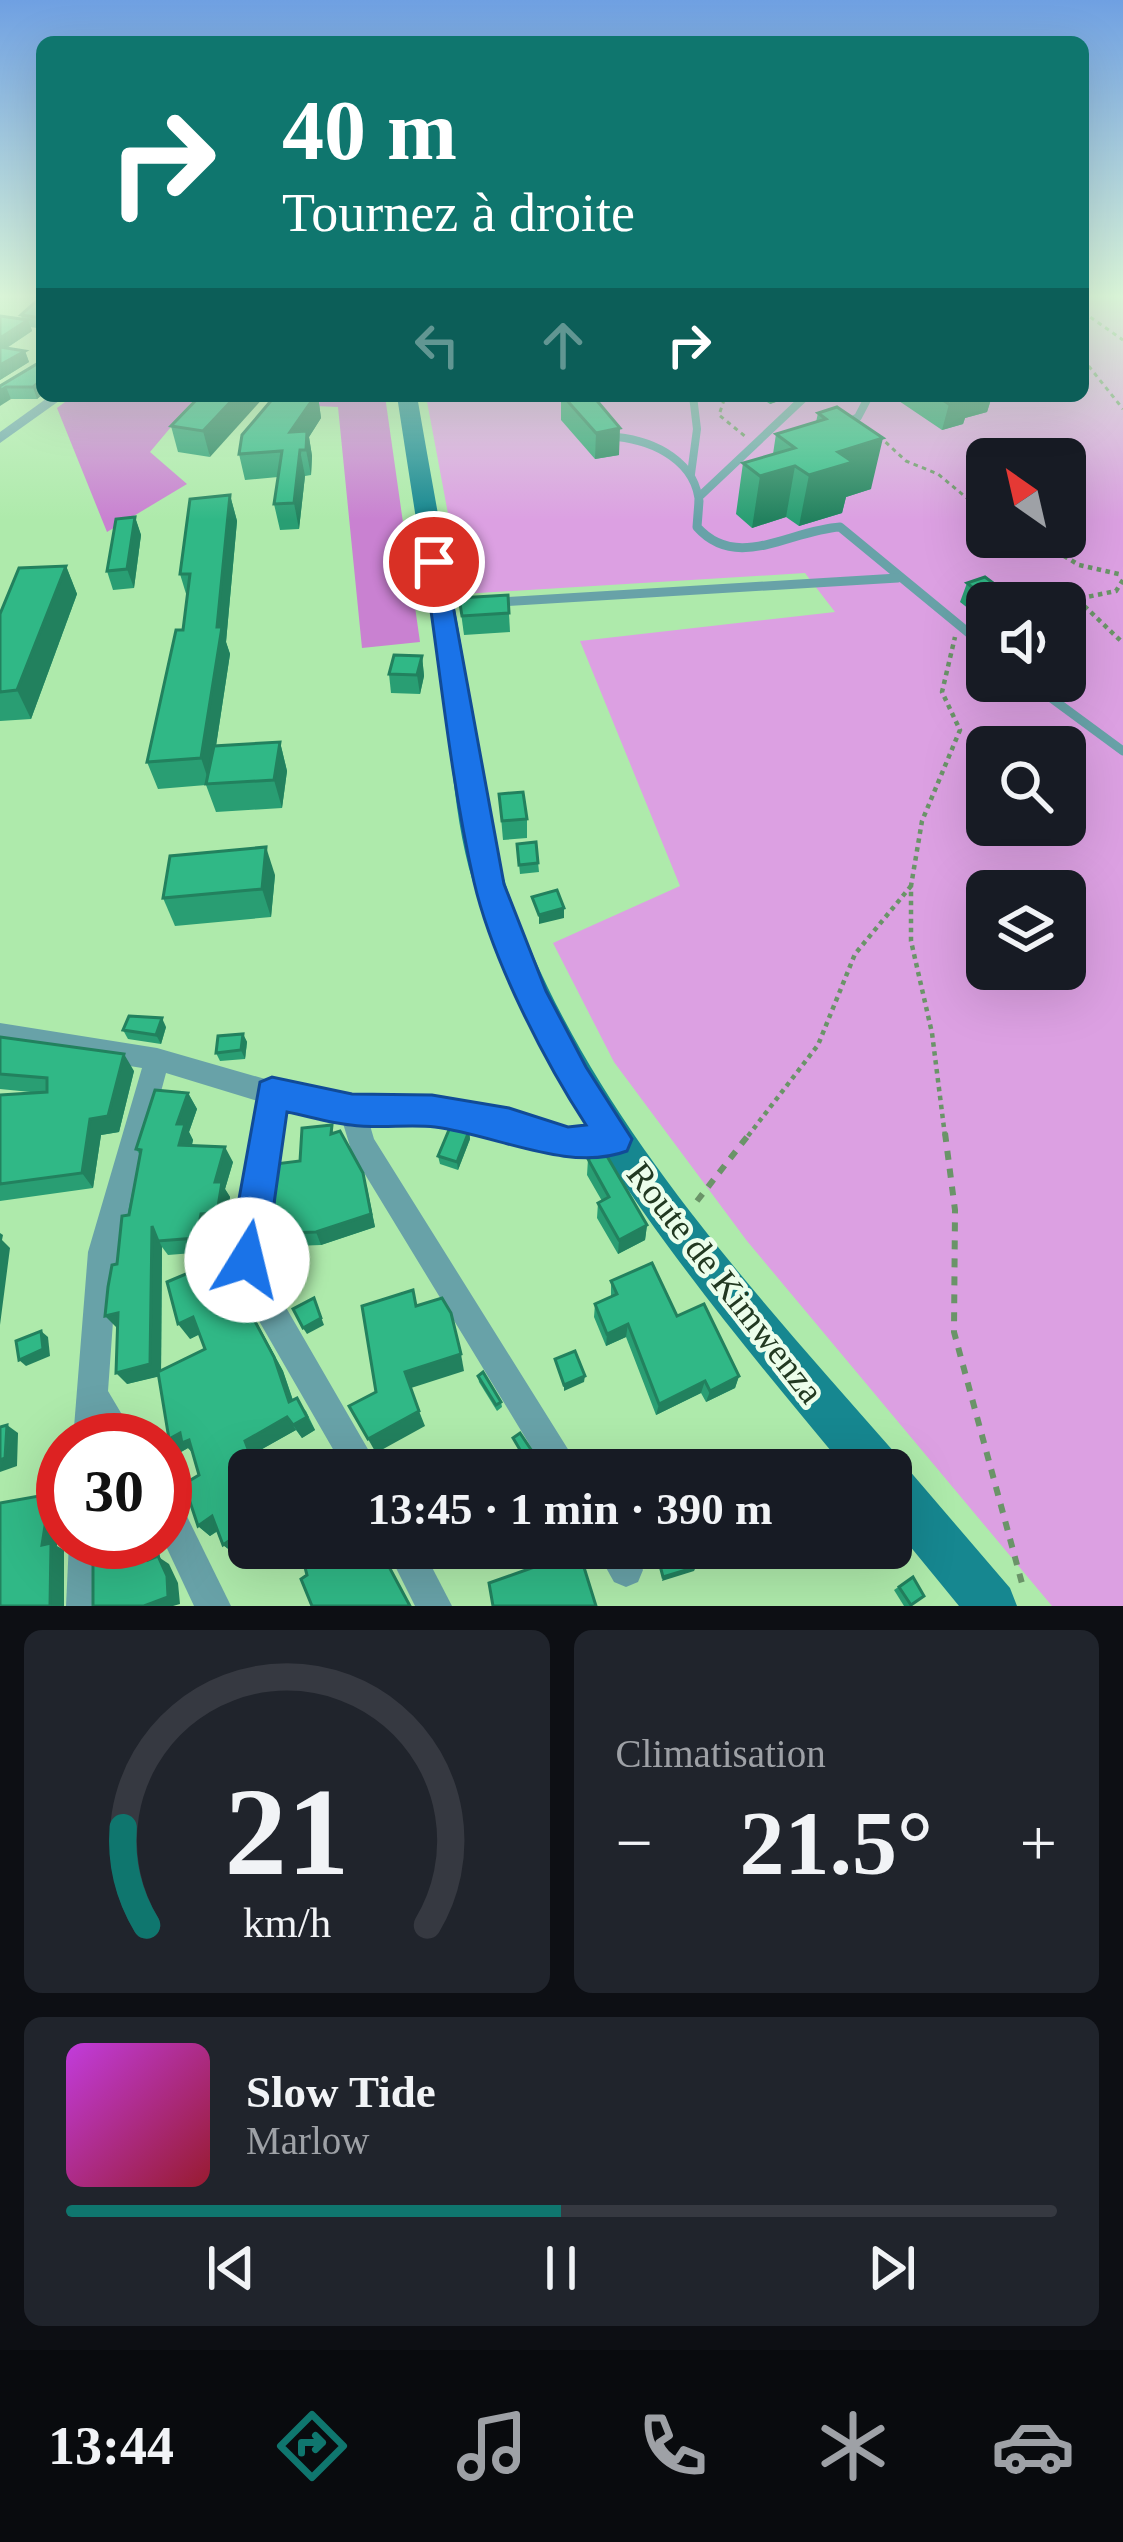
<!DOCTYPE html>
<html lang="fr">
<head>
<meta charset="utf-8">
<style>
	:root { --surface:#171b24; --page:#20242c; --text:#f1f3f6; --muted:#9ea1a6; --line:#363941; --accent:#0f766e }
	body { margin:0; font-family:"Times New Roman",serif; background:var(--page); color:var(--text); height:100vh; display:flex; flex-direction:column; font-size:45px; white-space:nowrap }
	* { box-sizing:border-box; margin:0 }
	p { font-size:39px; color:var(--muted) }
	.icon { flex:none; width:66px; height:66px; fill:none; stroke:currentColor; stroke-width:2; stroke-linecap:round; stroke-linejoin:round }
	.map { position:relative; height:1606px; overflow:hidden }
	.side { display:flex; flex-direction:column; gap:24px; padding:24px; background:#0d0f14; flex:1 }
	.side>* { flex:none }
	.banner { position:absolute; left:36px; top:36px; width:1053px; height:366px; border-radius:18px; box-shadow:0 12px 48px #0002; background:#0f766e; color:#fff; overflow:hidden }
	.needle { width:78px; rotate:326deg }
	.controls { position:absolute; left:966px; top:438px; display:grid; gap:24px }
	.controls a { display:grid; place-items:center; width:120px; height:120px; border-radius:18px; background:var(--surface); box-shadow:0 12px 48px #0002; font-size:60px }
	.speed { position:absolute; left:36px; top:1413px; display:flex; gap:24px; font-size:60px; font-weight:700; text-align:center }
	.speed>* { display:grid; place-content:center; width:156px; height:156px; border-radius:50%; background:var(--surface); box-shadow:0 12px 48px #0002; line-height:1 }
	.speed .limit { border:18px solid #d22; background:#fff; color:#111 }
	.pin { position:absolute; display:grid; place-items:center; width:102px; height:102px; color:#fff; margin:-51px; border:6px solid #fff; border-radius:50%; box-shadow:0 3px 12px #0007 }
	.me { position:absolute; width:132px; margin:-66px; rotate:9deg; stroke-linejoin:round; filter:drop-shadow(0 0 9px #0008) }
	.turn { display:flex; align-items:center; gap:42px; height:252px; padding:0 48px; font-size:54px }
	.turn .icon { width:156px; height:156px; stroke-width:2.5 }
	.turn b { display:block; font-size:84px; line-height:102px }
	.lanes { display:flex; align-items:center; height:114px; padding:0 48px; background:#0003; justify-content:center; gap:60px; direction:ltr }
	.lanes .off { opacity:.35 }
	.big { font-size:90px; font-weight:700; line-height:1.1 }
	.side .tile { flex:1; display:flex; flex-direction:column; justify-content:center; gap:18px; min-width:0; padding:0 42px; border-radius:18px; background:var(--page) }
	.side .dial { align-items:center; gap:0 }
	.dial svg { height:312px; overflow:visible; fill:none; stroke:var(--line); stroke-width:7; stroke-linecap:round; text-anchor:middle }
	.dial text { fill:var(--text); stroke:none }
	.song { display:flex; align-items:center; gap:36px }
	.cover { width:144px; height:144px; border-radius:18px; background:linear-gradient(135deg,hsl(290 70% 55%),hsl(350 70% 35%)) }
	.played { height:12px; border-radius:6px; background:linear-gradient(90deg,var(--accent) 50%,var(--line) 50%) }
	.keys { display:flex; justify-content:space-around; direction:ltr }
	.heat { display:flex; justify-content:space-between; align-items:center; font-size:66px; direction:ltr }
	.side .tiles { flex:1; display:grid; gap:24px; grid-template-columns:1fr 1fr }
	.tile:last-child { grid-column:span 2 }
	.trip { position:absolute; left:228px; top:1449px; width:684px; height:120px; border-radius:18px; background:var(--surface); box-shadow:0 12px 48px #0002; font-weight:700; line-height:120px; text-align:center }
	.menu { display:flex; height:192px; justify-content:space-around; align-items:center; background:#090b0e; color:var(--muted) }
	.menu .icon { width:84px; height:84px }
	.menu .on { color:var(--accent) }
	.menu b { font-size:54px; color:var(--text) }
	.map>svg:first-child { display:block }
	.green { fill:#dca0e2; fill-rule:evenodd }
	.forest { fill:#c981d1 }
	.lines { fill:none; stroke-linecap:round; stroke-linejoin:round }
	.path-far2 { stroke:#6a9468; stroke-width:3; stroke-dasharray:4.5 4.5; stroke-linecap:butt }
	.path-far1 { stroke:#6a9468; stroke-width:4.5; stroke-dasharray:4.5 4.5; stroke-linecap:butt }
	.path { stroke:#6a9468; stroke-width:6; stroke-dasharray:9 9; stroke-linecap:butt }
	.lane-far1 { stroke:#68a2a8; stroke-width:8 }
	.lane { stroke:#68a2a8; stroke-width:9 }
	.street { fill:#68a2a8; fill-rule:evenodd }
	.secondary { fill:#168790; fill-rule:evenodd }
	.wall { fill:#299e73 }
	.shaded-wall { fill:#22815e }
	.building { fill:#30b886; stroke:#22815e; stroke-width:3 }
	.route { fill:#1a73e8; stroke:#114b97; stroke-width:3 }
	.labels { text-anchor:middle; stroke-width:9; stroke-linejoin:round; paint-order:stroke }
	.street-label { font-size:36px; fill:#223921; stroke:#ecfeeb }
</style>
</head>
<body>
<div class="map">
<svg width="1123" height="1606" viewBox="0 0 1123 1606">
	<rect width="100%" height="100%" fill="#aeeaab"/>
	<path class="green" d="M1083 296H1123V1606H1052L747 1241 614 1062 553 943 680 886 580 641 835 612 805 573 463 594 426 396H1083ZM987 459H1065V537H987ZM987 603H1065V681H987ZM987 747H1065V825H987ZM987 891H1065V969H987Z"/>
	<g class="forest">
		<path d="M73 396H197L150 452 187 484 107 532 57 408Z"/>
		<path d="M282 396H385L420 642 362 648 338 407 294 405Z"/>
	</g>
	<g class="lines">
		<g class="path-far2">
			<path d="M1083 312 1123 340"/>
			<path d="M1083 359 1123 409"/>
			<path d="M733 396 724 400 719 415 746 437"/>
			<path d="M879 436 906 461 938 474 974 504"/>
		</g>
		<g class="path-far1">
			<path d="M969 501 987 511"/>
			<path d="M1033 537 1079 565 1123 575"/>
			<path d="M1123 580 1116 591 1077 599 1123 643"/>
			<path d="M748 1136 818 1045 855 954 911 886"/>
			<path d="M945 1136 932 1033 911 941V886L922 821 960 730 942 692 955 637"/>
		</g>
		<g class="path">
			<path d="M945 1133 955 1210 954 1332 1023 1587"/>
			<path d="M697 1201 750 1133"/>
		</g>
		<g class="lane-far1">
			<path d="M844 425 858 417 869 396"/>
			<path d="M617 437C655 441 697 462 699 504"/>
			<path d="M691 474 697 429 693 396"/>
			<path d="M699 497 806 396"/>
		</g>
		<g class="lane">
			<path d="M699 501 697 527C737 572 790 530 840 527L987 648"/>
			<path d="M499 602 898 578"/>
			<path d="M1028 681 1123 751"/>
		</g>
		<g class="street">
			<path d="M50 396H66L0 443V432Z"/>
			<path d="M0 1023 157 1048 272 1081 352 1098 432 1099 509 1112 568 1130 615 1126 625 1130 629 1139 625 1148C577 1167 548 1144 503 1135 458 1126 415 1123 369 1122L374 1139 581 1470H545L352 1153 342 1120 283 1107 262 1260 273 1285 380 1470H345L251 1307 232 1260 258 1101 166 1073 118 1252 108 1391 137 1440H73L88 1252 142 1068 0 1045Z"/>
			<path d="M165 1491 177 1496 231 1606H194L164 1542Z"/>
			<path d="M69 1542H103L102 1606H66Z"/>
			<path d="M386 1548H422L452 1606H415Z"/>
			<path d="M595 1548H632L643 1570 638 1582 626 1587 614 1582Z"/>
		</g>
		<path class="secondary" d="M397 396H417C435 500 455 605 472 709 482 766 487 824 504 879 577 1103 743 1279 895 1453L900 1466 908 1469 1010 1588 1017 1606H959L891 1523V1470H847C697 1290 545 1109 473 882 456 827 453 768 445 711 430 606 413 501 397 396Z"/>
	</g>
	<g class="wall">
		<path d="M9 296H42V329L31 327 32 331 7 348 25 351 29 362 0 380V316L22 319 21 315 40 298Z"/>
		<path d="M42 354V395L37 399H11L0 386 40 362Z"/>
		<path d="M200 396 210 457 178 452 171 426Z"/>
		<path d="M275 396H318L321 418 309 437 312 456 311 475 305 476 299 529 280 530 274 504 278 477 245 480 239 454Z"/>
		<path d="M561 396H593L619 455 595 459 561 420Z"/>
		<path d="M758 396H793L770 404Z"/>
		<path d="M897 396H992L987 412 965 418 963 424 942 430 896 399Z"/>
		<path d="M837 407 871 489 846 497 842 513 799 526 786 517 752 528 736 514 743 463 773 454 776 434 816 422 818 413Z"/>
		<path d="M230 495 237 521 226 642 230 654 216 746 280 742 287 771 282 808 216 812 206 785 158 789 147 762 183 630 187 597 180 574Z"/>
		<path d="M135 517 141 535 134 588 113 590 107 571Z"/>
		<path d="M66 566 77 594 31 719 0 721V614Z"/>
		<path d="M967 583 1020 603H987V623L960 602Z"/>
		<path d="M508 595 510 632 464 635 459 598Z"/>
		<path d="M422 656 424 676 420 694 391 693 389 674Z"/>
		<path d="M499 794 527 819V838L503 840Z"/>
		<path d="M536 842 539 872 520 874 517 844Z"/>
		<path d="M275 875 271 917 175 926 163 898Z"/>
		<path d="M166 1027 161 1044 128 1039 123 1030Z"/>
		<path d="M243 1034 247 1042 245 1059 220 1061 216 1053Z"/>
		<path d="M0 1037 134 1071 119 1132 101 1135 93 1188 0 1201V1095L41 1093 0 1089Z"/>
		<path d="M188 1093 197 1109 189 1132 193 1140 192 1145 233 1162 225 1189 230 1197 225 1227 209 1228 205 1252 168 1255 162 1247 161 1370 205 1349 200 1334 190 1339 227 1274 239 1289 283 1371 293 1400 306 1411 315 1430 302 1438 296 1430 255 1453 235 1554 223 1545 218 1531 210 1536 198 1526 199 1475 193 1453 188 1448 181 1452 169 1439 159 1376 127 1384 117 1264 140 1155 136 1149Z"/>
		<path d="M469 1131 470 1139 458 1170 440 1164 438 1156Z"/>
		<path d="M335 1133 367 1187 375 1227 321 1245 268 1247 261 1234 300 1161Z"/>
		<path d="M588 1159 647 1225 645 1240 618 1254 597 1218 598 1203 602 1201 587 1175Z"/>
		<path d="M611 1281 677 1316 739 1376 735 1388 706 1402 701 1393 656 1415 626 1337 606 1346 594 1317 595 1304 611 1297Z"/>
		<path d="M478 1376 501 1402 502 1407 497 1411 479 1382Z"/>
		<path d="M913 1577 924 1596 910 1606H904L894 1590Z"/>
	</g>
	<g class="shaded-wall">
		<path d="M28 320 32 331 0 352V338Z"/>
		<path d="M25 351 29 362 0 380V365Z"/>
		<path d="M42 379V395L37 399 33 387Z"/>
		<path d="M6 387 11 399 0 406V391Z"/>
		<path d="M236 396H265L210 457 203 431Z"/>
		<path d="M315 396H318L321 418 309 437 312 456 311 475 306 450 290 432Z"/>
		<path d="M771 396H793L770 404Z"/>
		<path d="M963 396H992L987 412 965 418 963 424 942 430 949 404Z"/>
		<path d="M620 428 619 455 595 459 596 433Z"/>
		<path d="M883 438 871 489 846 497 842 513 799 526 809 475 838 452Z"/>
		<path d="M300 450 305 476 299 529 294 503Z"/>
		<path d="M795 466 786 517 752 528 760 476Z"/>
		<path d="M230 495 237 521 226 642 230 654 210 785 201 758 217 627Z"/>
		<path d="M135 517 141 535 134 588 127 569Z"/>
		<path d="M66 566 77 594 31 719 17 690Z"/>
		<path d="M422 656 424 676 420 694 417 675Z"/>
		<path d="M280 742 287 771 282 808 274 780Z"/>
		<path d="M266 847 275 875 271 917 262 889Z"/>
		<path d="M564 908V918L539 924V915Z"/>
		<path d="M162 1018 166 1027 161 1044 156 1035Z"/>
		<path d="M243 1034 247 1042 245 1059 241 1050Z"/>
		<path d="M124 1054 134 1071 119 1132 101 1135 93 1188 82 1173 90 1119Z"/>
		<path d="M188 1093 197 1109 189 1132 193 1140 188 1160 179 1145 177 1124Z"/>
		<path d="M469 1131 470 1139 458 1170 457 1162Z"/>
		<path d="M225 1147 233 1162 225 1189 230 1197 225 1227 217 1213 215 1182Z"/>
		<path d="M363 1173 375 1227 321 1245 316 1232Z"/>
		<path d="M201 1214 209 1228 205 1252 196 1238Z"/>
		<path d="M647 1225 645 1240 618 1254 619 1240Z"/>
		<path d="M152 1226 162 1247 161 1376 127 1384 116 1373Z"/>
		<path d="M0 1233 3 1235 2 1240 10 1248 0 1325Z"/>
		<path d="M229 1273 283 1371 298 1416 289 1402Z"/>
		<path d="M314 1298 324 1325 307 1334 303 1328Z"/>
		<path d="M118 1313 117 1328 105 1316Z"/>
		<path d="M193 1317 204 1332 190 1339 178 1324Z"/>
		<path d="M628 1324 626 1337 606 1346 607 1334Z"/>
		<path d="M41 1331 48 1337 50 1356 26 1366 19 1360Z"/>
		<path d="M461 1354 464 1371 411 1388 405 1372Z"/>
		<path d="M585 1376 584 1382 564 1391V1385Z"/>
		<path d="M739 1376 735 1388 706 1402 710 1391Z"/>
		<path d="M705 1381 701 1393 656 1415 659 1404Z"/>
		<path d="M297 1398 315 1430 302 1438 293 1425Z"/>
		<path d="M419 1411 425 1426 376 1453 368 1439Z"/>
		<path d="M287 1417 296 1430 255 1453 262 1470H256L245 1441Z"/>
		<path d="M7 1425 18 1433 17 1466 0 1472V1460Z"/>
		<path d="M180 1433 189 1440 195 1455 188 1448 181 1452 169 1439Z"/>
		<path d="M50 1494 63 1503 57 1546 64 1550V1606H50L42 1545Z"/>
		<path d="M212 1516 224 1526 210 1536 198 1526Z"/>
		<path d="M249 1527V1544L235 1554 223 1545Z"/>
		<path d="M147 1542 159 1549 160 1558 169 1564 178 1583 180 1604 173 1606H144L148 1560Z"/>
		<path d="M696 1567 694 1571 662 1581 663 1577Z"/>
	</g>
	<g class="building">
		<path d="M42 296V318L21 315Z"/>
		<path d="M0 316 28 320 0 338Z"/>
		<path d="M0 347 25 351 0 365Z"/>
		<path d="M42 354V379L33 387H6L0 391V386L40 362Z"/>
		<path d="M200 396H236L203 431 171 426Z"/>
		<path d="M275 396H315L290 432 307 431 306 450H300L294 503 274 504 282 451 239 454 242 435Z"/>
		<path d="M563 396H593L620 428 596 433Z"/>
		<path d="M937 396H968L971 398 949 404Z"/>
		<path d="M837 407 883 438 838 452 853 462 809 475 795 466 760 476 743 463 795 448 776 434 826 419 818 413Z"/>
		<path d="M230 495 217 627H222L201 758 147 762 176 630H183L190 574H180L190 499Z"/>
		<path d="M135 517 127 569 107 571 116 519Z"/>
		<path d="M66 566 17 690 0 692V614L19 568Z"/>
		<path d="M985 577 1020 603H992L967 583Z"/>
		<path d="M508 595 509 613 462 616 459 598Z"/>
		<path d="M394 655 422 656 417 675 389 674Z"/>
		<path d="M280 742 274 780 206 784 214 746Z"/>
		<path d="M523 792 527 819 502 821 499 794Z"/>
		<path d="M536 842 538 863 519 865 517 844Z"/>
		<path d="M266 847 262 889 163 898 170 856Z"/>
		<path d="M557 890 564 908 539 915 532 897Z"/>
		<path d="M129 1016 162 1018 156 1035 123 1030Z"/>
		<path d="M243 1034 241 1050 216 1053 218 1036Z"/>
		<path d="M0 1037 124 1054 108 1116 90 1119 82 1173 0 1184V1095L47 1092V1078L0 1074Z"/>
		<path d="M155 1090 188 1093 177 1124H185L179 1145 225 1147 215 1182H222L217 1213 201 1214 196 1238 158 1241 152 1226 150 1364 116 1373 118 1313 105 1316 108 1287 112 1265 117 1264 122 1216 129 1215 141 1150 136 1149Z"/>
		<path d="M332 1125 331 1134 340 1131 363 1173 371 1214 316 1232 261 1234 264 1214 274 1211 275 1164 300 1161 302 1128Z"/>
		<path d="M451 1125 469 1131 457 1162 438 1156Z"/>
		<path d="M604 1151 647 1225 619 1240 598 1203 609 1197 588 1159Z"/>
		<path d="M219 1260 222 1276 229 1273 274 1357 289 1402 297 1398 307 1417 293 1425 287 1417 245 1441 256 1470H249V1527L223 1545 212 1516 198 1526 184 1484 199 1475 189 1440 182 1443 180 1433 169 1439 158 1372 205 1349 193 1317 178 1324 167 1282Z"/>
		<path d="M652 1263 677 1316 704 1304 739 1376 710 1391 705 1381 659 1404 628 1324 607 1334 595 1304 617 1294 611 1281Z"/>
		<path d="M413 1290 416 1306 442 1298 451 1313 461 1354 405 1372 419 1411 368 1439 349 1406 376 1392 362 1306Z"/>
		<path d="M314 1298 321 1318 303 1328 293 1309Z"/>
		<path d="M41 1331 43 1349 19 1360 16 1341Z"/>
		<path d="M575 1351 585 1376 564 1385 555 1359Z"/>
		<path d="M483 1372 501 1402 496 1405 478 1376Z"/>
		<path d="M7 1425 5 1458 0 1460V1427Z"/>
		<path d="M520 1433 544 1469 543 1470H532L513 1438Z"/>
		<path d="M50 1494 42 1545 51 1543 50 1606H0V1503Z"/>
		<path d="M144 1542H147L148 1560 158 1556 167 1576 168 1597 144 1606H93V1560Z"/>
		<path d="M300 1548H379L410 1606H312L301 1579 307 1575Z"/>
		<path d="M535 1548H578L596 1606H493L489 1583 540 1565Z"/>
		<path d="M678 1548H691L696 1567 663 1577 657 1554Z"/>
		<path d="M913 1577 924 1596 911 1605 899 1587Z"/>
	</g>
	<linearGradient id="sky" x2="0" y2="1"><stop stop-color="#6fa0e2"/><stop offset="0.57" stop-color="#dbf6d9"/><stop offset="1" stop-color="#dbf6d9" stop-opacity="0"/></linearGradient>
	<rect width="1123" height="520" fill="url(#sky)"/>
	<path class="route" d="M434 555 445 562 504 884 546 991 586 1067 632 1139 627 1151C569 1173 496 1135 435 1127 408 1124 379 1129 351 1125 330 1123 308 1116 287 1112L266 1260 261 1273 247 1279 234 1273 228 1260 260 1082 272 1077 352 1094 432 1095 509 1108 568 1127 586 1125C543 1059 492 959 474 882 450 777 440 667 424 562Z"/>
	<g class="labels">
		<g class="street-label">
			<text transform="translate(726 1282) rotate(52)" y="13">Route de Kimwenza</text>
		</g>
	</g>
</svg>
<div class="controls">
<a><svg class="needle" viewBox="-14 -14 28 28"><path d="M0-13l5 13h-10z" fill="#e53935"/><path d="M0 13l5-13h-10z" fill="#9ea1a6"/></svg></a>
<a><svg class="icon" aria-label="sound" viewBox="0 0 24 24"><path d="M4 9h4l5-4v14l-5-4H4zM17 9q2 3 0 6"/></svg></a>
<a><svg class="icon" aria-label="search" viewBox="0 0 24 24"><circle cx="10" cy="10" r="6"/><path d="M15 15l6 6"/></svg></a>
<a><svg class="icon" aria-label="layers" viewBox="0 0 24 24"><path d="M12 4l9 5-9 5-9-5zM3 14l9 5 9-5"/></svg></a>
</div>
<div class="speed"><div class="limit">30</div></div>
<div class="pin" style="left:434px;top:562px;background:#d93025"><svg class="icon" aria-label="arrive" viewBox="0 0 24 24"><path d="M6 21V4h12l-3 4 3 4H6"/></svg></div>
<svg class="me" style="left:247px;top:1260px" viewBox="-20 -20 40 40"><circle r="19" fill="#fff"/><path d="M0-13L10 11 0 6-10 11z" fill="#1a73e8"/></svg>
<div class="trip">13:45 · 1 min · 390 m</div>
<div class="banner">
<div class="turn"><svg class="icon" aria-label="right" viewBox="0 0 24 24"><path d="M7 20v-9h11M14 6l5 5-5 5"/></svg><div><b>40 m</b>Tournez à droite</div></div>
<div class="lanes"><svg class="icon off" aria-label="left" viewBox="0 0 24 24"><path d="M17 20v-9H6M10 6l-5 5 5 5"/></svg><svg class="icon off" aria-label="ahead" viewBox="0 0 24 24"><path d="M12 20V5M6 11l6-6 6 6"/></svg><svg class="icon" aria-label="right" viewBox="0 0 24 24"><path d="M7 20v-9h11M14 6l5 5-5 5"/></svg></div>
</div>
</div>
<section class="side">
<div class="tiles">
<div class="tile dial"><svg viewBox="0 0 100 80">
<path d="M14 69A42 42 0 1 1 86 69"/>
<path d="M14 69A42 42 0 0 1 8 44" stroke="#0f766e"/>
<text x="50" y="56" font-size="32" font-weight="700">21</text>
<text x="50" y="72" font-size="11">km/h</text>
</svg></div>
<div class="tile"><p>Climatisation</p>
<div class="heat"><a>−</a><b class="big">21.5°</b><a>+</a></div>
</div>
<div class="tile">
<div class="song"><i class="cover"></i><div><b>Slow Tide</b><p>Marlow</p></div></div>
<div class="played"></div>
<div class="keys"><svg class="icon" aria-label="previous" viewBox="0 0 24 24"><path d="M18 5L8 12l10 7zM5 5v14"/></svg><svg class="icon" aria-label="pause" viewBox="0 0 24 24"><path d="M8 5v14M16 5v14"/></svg><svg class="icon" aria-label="next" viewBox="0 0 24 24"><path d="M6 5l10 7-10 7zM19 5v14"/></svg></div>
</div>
</div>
</section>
<nav class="menu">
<b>13:44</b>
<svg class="icon on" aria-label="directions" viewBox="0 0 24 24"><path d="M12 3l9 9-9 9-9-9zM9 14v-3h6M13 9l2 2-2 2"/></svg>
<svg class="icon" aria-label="music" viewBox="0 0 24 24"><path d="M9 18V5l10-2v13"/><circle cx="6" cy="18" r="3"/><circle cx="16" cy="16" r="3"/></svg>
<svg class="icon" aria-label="phone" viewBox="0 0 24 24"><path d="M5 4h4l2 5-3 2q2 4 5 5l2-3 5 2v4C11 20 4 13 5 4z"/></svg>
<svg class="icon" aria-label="climate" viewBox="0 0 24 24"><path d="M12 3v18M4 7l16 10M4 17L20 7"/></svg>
<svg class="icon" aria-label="car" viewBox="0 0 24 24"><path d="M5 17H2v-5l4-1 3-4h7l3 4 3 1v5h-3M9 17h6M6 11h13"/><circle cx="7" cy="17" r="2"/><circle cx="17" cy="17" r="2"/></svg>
</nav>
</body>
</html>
